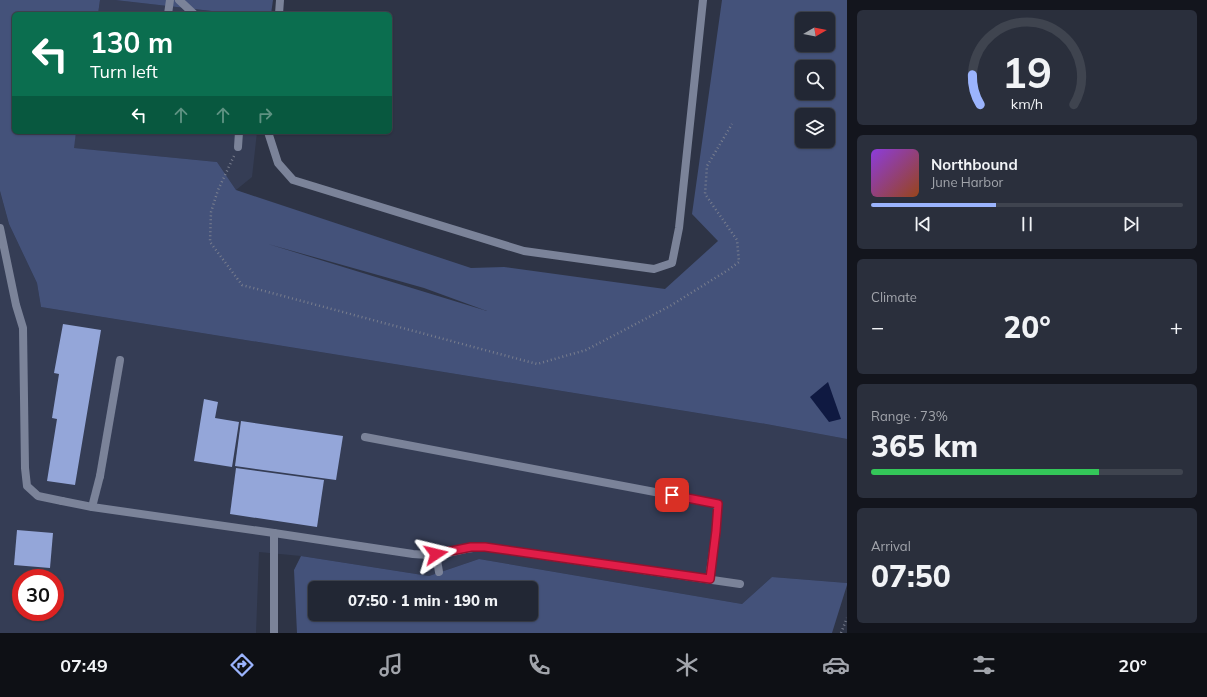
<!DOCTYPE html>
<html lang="en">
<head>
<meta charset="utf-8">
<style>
	:root { --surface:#222734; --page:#2a2f3c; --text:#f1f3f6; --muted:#a2a5ac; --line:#3f444f; --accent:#9bb4fd }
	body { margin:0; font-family:Mulish,sans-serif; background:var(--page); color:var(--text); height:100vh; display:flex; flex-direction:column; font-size:15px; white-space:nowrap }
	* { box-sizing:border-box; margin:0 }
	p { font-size:13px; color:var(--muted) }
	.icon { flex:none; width:22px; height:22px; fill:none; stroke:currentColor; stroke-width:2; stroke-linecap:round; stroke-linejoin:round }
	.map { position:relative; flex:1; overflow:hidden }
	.details { display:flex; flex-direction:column; gap:10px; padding:10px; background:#13151d; width:360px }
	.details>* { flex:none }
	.banner { position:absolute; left:12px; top:12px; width:380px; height:122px; border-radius:6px; box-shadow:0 1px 3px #0004,0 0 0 1px var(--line); background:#0b6e4f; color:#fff; overflow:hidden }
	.needle { width:26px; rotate:81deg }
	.tools { position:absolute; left:795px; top:12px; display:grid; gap:8px }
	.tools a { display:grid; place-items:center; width:40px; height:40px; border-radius:6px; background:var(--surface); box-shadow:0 1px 3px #0004,0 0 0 1px var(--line); font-size:20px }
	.speed { position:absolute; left:12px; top:569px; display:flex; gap:8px; font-size:20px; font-weight:700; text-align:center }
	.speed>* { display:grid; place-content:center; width:52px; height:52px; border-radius:50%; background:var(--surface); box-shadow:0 1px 3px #0004,0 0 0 1px var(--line); line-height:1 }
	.speed .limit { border:6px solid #d22; background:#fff; color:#111 }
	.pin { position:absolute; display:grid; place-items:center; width:34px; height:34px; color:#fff; margin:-17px; border-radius:8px; box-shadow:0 2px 6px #0006 }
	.me { position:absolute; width:44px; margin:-22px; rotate:80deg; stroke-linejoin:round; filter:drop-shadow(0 0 3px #0008) }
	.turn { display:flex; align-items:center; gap:14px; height:84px; padding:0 12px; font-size:18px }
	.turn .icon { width:52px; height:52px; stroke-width:2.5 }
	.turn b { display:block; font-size:28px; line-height:34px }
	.lanes { display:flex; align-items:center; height:38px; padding:0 12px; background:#0003; justify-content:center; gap:20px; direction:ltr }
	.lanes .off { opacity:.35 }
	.big { font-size:30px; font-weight:800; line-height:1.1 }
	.details .card { flex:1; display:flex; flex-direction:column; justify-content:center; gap:6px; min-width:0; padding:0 14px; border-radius:6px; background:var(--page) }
	.details .dial { align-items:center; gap:0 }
	.dial svg { height:104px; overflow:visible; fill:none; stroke:var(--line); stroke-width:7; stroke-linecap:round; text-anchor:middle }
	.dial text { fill:var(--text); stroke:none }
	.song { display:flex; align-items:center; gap:12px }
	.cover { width:48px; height:48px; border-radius:6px; background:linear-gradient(135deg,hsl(270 70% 55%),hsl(20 70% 35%)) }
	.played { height:4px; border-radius:2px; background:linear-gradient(90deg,var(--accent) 40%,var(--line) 40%) }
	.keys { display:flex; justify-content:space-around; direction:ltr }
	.heat { display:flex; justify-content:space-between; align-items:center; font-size:22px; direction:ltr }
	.charge { height:6px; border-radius:3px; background:linear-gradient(90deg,#34c759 73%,var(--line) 0) }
	.trip { position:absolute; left:308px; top:581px; width:230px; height:40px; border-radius:6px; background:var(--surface); box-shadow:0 1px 3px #0004,0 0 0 1px var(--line); font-weight:800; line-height:40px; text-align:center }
	.tab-bar { display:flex; height:64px; justify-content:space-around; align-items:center; background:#0e1015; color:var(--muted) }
	.tab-bar .icon { width:28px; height:28px }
	.tab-bar .selected { color:var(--accent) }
	.tab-bar b { font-size:18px; color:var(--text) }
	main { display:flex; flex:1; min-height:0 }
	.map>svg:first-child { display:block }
	.built { fill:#353d55; fill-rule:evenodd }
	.green { fill:#44527a; fill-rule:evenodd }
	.water { fill:#0f1941 }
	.building { fill:#94a6d9 }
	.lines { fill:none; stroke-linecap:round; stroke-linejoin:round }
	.path { stroke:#797e8e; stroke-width:2.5; stroke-dasharray:1 3; stroke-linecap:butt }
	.service { stroke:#7b8399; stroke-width:8 }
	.minor { stroke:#7b8399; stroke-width:8 }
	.route-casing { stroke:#92132f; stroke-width:10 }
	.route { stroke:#e11d48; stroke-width:7 }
</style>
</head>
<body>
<main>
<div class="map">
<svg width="847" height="633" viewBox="0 0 847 633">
	<rect width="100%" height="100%" fill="#2e3446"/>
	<g class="built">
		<path d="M100 0H115L238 14H98Z"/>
		<path d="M76 132H257L252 177 236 190 217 162 73 148Z"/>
		<path d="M0 191 9 224 37 283 41 307 766 424 847 439V583L772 577 742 604 479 559 429 576 301 556 259 552 256 633H0ZM21 578H55V612H21Z"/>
	</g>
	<g class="green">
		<path d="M0 0H100L98 14H14V132H76L74 148 217 162 236 190 471 268 504 267 665 289 718 241 692 214 722 0H847V439L766 424 41 307 37 283 9 224 0 191ZM802 19H828V45H802ZM802 67H828V93H802ZM802 115H828V141H802ZM268 244 424 288 487 311Z"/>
		<path d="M115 0H273L271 14H238Z"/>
		<path d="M301 556 429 576 479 559 742 604 772 577 847 583V585L832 633H297L294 570ZM315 588H531V614H315Z"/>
	</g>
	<path class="water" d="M828 382 841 419 829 422 810 397Z"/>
	<g class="building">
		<path d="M390 104H392L391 115H390Z"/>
		<path d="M63 324 101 330 75 485 47 481 57 419 52 418 59 374 54 373Z"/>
		<path d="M204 399 218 402 215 418 239 422 232 467 194 461Z"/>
		<path d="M241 421 343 436 336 480 235 466Z"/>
		<path d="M236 468 324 480 317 527 230 514Z"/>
		<path d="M17 530 53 533 50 568 14 565Z"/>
	</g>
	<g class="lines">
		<g class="path">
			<path d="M234 156 218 190 211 212 210 242 242 285 537 364 586 350 670 306 728 270 739 262 737 240 705 194 707 166 732 124"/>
			<path d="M841 633 847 618"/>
		</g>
		<g class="service">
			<path d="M179 0 194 14"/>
			<path d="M168 14 170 0"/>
			<path d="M279 14 280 0"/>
			<path d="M268 132 278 163 293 180 524 251 654 269 672 263 679 228 703 0"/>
			<path d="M238 147 239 132"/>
			<path d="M0 228 16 305 23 328 25 468 27 486 38 496 62 501"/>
			<path d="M365 437 718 504 716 531"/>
			<path d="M100 476 120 360"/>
		</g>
		<g class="minor">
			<path d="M62 501 92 507 274 533 413 554C423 555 432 555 442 554 457 552 468 547 485 547L740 584"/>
			<path d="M92 507 100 476"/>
			<path d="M436 554 439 572"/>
			<path d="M709 579 716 531"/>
			<path d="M274 633V533"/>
		</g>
	</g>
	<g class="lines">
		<g class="route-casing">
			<path id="route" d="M436 554 471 547H485L710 579 716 531 718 504 672 495"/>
		</g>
		<use href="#route" class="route"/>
	</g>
</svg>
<div class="tools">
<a><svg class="needle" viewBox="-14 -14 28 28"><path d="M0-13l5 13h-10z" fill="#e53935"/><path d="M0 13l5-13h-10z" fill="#a2a5ac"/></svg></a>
<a><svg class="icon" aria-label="search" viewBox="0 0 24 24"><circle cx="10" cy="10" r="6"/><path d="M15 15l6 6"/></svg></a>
<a><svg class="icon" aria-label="layers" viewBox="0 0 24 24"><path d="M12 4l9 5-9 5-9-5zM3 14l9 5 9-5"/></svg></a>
</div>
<div class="speed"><div class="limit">30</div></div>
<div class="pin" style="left:672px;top:495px;background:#d93025"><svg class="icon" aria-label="arrive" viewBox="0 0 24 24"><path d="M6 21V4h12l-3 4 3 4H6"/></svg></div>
<svg class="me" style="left:436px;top:554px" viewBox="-20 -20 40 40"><path d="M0-17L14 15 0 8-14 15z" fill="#e11d48" stroke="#fff" stroke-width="4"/></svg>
<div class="trip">07:50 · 1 min · 190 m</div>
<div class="banner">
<div class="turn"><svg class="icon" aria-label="left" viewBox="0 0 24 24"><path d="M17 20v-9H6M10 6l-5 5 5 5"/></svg><div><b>130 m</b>Turn left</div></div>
<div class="lanes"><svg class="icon" aria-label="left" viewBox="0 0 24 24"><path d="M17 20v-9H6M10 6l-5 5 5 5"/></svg><svg class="icon off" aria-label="ahead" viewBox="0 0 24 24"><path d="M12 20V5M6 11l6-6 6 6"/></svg><svg class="icon off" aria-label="ahead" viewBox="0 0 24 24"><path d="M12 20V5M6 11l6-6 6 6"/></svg><svg class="icon off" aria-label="right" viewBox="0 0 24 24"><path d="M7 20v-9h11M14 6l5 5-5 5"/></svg></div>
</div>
</div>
<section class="details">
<div class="card dial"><svg viewBox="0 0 100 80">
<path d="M14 69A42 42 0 1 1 86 69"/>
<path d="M14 69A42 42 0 0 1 8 46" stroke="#9bb4fd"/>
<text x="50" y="56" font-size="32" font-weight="700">19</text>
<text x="50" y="72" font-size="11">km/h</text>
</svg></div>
<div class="card">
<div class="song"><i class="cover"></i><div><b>Northbound</b><p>June Harbor</p></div></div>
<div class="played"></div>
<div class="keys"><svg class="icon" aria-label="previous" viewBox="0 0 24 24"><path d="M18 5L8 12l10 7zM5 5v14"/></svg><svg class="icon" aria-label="pause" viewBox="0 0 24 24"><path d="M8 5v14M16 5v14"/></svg><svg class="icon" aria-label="next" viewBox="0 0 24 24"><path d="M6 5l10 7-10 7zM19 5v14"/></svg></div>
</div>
<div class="card"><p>Climate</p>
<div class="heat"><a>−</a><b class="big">20°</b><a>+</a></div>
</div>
<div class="card"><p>Range · 73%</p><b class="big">365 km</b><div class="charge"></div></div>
<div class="card"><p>Arrival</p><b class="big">07:50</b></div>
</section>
</main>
<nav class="tab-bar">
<b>07:49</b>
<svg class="icon selected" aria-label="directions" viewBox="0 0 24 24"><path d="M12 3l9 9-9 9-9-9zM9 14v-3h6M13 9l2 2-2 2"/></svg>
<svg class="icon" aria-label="music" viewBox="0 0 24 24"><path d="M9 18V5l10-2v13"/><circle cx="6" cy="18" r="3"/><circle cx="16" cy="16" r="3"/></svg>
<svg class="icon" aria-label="phone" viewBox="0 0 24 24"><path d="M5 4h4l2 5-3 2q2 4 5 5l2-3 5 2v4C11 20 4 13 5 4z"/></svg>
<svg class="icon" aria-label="climate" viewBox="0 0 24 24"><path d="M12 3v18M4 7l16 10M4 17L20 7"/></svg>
<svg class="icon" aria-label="car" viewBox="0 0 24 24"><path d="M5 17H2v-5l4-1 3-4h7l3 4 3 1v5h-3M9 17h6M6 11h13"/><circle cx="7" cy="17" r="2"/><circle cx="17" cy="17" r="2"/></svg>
<svg class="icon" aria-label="filters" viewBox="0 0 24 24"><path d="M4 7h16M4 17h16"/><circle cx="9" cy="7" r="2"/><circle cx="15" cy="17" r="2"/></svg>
<b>20°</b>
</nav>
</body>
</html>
